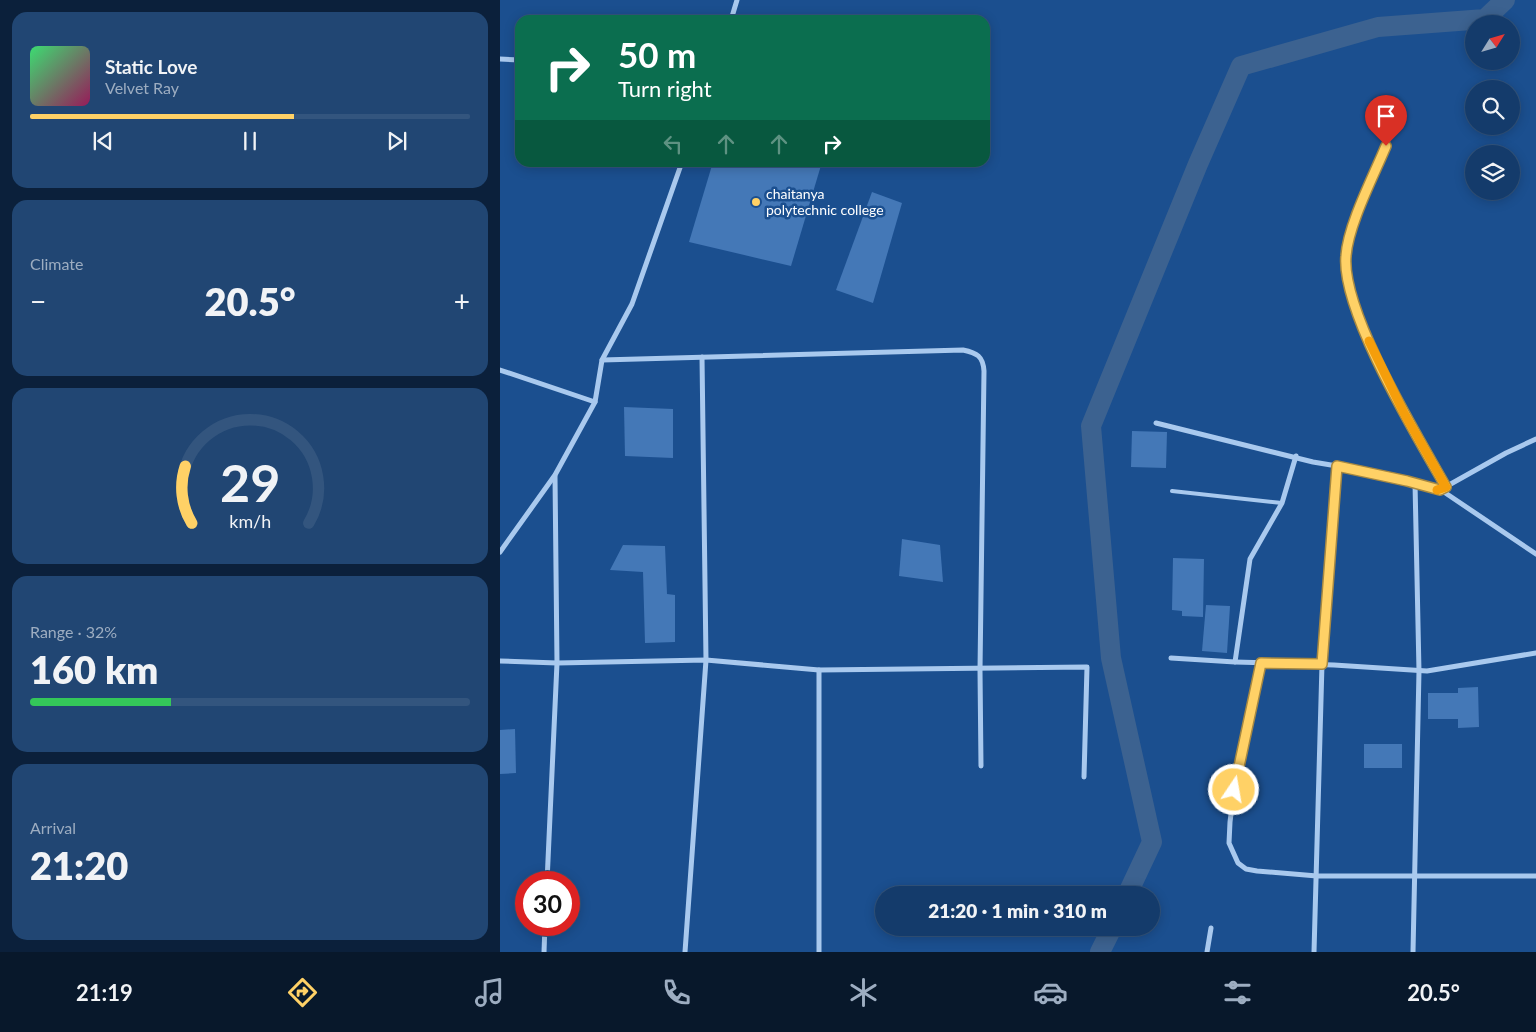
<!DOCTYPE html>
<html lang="en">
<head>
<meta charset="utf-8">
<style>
	:root { --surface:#143b6b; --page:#214673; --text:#f1f3f6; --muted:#9dadc1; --line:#33557e; --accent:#ffd166 }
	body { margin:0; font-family:Lato,sans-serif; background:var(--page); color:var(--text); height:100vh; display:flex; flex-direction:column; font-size:19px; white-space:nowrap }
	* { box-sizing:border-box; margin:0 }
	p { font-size:16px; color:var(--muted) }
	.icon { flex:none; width:28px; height:28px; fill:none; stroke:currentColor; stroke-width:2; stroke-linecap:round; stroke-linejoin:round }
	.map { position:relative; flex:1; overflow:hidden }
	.panel { display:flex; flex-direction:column; gap:12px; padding:12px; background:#0b203b; width:500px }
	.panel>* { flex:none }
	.guide { position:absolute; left:15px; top:15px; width:475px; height:152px; border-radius:15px; box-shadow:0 2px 12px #0003,0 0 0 1px var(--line); background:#0b6e4f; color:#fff; overflow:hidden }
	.needle { width:32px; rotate:53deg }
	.tools { position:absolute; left:965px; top:15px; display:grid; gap:10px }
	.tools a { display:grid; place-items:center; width:55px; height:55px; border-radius:50%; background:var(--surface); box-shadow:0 2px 12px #0003,0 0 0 1px var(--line); font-size:25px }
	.speed { position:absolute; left:15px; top:871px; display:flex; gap:10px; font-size:25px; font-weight:700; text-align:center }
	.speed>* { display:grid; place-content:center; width:65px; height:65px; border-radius:50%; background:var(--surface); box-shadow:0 2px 12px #0003,0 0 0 1px var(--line); line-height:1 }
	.speed .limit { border:8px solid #d22; background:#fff; color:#111 }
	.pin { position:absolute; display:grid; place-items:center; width:42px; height:42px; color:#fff; margin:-51px -21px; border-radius:50% 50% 50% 0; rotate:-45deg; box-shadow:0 0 5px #0007 }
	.pin .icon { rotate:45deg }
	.me { position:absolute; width:55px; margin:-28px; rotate:12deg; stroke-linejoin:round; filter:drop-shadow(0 0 4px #0008) }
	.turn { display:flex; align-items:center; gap:18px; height:105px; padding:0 20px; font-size:22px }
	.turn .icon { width:65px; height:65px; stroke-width:2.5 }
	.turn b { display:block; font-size:35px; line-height:42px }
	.lanes { display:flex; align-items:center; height:48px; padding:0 20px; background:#0003; justify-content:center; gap:25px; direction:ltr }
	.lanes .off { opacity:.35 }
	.big { font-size:38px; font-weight:800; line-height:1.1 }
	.panel .widget { flex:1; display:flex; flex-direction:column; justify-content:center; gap:8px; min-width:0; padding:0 18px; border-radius:15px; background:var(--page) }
	.panel .dial { align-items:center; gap:0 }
	.dial svg { height:130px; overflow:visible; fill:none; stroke:var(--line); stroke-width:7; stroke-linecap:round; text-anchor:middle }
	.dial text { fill:var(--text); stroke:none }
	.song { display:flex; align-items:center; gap:15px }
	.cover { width:60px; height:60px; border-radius:8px; background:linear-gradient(135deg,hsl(140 70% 55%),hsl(330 70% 35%)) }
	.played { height:5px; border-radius:2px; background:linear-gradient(90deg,var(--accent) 60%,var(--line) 60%) }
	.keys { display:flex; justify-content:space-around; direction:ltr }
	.heat { display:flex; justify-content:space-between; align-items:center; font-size:28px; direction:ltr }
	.charge { height:8px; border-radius:4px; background:linear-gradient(90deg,#34c759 32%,var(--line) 0) }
	.trip { position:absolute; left:375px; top:886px; width:285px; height:50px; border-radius:25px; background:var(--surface); box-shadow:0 2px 12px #0003,0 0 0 1px var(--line); font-weight:800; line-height:50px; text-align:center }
	.tab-bar { display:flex; height:80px; justify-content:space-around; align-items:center; background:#08182b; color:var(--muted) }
	.tab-bar .icon { width:35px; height:35px }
	.tab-bar .selected { color:var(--accent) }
	.tab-bar b { font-size:22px; color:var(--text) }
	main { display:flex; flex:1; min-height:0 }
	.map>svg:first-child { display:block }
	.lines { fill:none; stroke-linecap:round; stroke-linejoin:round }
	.canal { stroke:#3c6290; stroke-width:20 }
	.building { fill:#4478b7 }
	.service { stroke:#a9c9ee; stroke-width:4 }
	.minor { stroke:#a9c9ee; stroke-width:5 }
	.route-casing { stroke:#a68842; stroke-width:12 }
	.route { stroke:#ffd166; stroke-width:9 }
	.slow { stroke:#f59e0b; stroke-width:9 }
	.poi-dot { fill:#ffd166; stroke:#1b4f8f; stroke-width:2 }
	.labels { text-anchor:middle; stroke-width:5; stroke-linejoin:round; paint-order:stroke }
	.poi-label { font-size:14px; fill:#fff; stroke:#1b4f8f; text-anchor:start }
</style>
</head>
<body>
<main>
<section class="panel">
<div class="widget">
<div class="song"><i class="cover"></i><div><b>Static Love</b><p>Velvet Ray</p></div></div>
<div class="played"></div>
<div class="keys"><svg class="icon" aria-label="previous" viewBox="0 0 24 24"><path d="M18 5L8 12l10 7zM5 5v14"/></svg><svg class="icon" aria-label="pause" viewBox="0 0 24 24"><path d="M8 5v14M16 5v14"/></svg><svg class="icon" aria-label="next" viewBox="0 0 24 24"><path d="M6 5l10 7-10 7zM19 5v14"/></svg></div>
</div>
<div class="widget"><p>Climate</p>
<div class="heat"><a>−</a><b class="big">20.5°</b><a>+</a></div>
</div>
<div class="widget dial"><svg viewBox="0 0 100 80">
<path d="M14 69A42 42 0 1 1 86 69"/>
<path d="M14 69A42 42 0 0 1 10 34" stroke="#ffd166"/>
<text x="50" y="56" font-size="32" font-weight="700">29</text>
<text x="50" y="72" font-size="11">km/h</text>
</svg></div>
<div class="widget"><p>Range · 32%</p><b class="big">160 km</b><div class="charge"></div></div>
<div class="widget"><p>Arrival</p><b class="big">21:20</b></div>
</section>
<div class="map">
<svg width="1036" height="952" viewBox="0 0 1036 952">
	<rect width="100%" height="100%" fill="#1b4f8f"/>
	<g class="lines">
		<g class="canal">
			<path d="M627 895 652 842 611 658 591 426 698 164 741 66 878 27 985 19 1005 0"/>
			<path d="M600 952 612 928"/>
		</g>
	</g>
	<g class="building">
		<path d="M213 162H322L291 266 189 242Z"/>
		<path d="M372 192 402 203 373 303 336 290Z"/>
		<path d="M124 407 173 409V458L125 456Z"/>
		<path d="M632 431 667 432 666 468 631 467Z"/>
		<path d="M402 539 440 545 443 582 399 576Z"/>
		<path d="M123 545 165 546 167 594 175 595V642L145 643 143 572 110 570Z"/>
		<path d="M673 558 704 559 703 617 682 616V611L672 610Z"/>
		<path d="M706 605 730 606 727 653 702 651Z"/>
		<path d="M978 687 979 727 958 728V719H928V693H958V688Z"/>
		<path d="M15 729 16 773 0 774V730Z"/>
		<rect x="864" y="744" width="38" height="24"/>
	</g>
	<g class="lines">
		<path class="service" d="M672 491 782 503"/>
		<g class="minor">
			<path d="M231 20 237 0"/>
			<path d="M0 59 20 60"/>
			<path d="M893 128C879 163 862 198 852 234 850 241 846 249 846 256 841 312 917 436 946 487"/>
			<path d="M102 360 463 350C477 353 483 356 484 371L480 670 481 766"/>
			<path d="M0 370 95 402"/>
			<path d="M656 423 813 462 867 471 940 490 1006 453 1036 439"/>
			<path d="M941 490 1036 554"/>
			<path d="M0 552 55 475 95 402 102 360 132 304 182 162"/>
			<path d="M671 658 735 662 750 559 782 503 796 456"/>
			<path d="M0 661 57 663 206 660 319 670 587 667 584 777"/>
			<path d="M735 662 834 665 927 671 1036 653"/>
			<path d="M761 663 734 790 730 822 729 843 738 863 746 869 757 871 817 876H1036"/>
			<path d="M47 882 57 663 55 476"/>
			<path d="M44 952 45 925"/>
			<path d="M185 952 206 660 202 357"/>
			<path d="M319 952V670"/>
			<path d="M707 952 711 928"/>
			<path d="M814 952 822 664 837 466"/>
			<path d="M913 952 919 671 915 483"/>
		</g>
	</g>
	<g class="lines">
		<g class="route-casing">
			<path id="route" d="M734 790 761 663 822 664 837 466 907 481 940 490 946 487C917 436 841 311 846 256 848 225 874 175 886 146"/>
		</g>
		<use href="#route" class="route"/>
		<path class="slow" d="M869 341 904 413 946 487 937 490"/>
	</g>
	<circle class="poi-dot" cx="256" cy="202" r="5"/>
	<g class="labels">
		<g class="poi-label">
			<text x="266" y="199">chaitanya<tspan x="266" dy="16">polytechnic college</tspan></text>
		</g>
	</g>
</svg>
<div class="tools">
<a><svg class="needle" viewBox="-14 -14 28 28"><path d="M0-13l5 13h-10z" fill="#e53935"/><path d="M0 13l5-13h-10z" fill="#9dadc1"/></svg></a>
<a><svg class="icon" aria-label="search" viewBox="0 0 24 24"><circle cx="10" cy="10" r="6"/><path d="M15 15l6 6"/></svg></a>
<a><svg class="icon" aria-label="layers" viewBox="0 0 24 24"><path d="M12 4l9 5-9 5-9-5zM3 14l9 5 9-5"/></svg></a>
</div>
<div class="speed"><div class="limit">30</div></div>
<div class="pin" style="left:886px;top:146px;background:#d93025"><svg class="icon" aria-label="arrive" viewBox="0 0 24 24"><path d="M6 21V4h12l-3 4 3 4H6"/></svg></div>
<svg class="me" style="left:734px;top:790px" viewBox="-20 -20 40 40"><circle r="17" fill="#ffd166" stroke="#fff" stroke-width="3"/><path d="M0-11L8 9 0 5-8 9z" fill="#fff"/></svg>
<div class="trip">21:20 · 1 min · 310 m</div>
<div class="guide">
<div class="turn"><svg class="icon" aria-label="right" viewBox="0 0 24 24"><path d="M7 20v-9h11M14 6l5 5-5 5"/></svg><div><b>50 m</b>Turn right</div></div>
<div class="lanes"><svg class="icon off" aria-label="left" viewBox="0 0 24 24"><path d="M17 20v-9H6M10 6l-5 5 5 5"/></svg><svg class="icon off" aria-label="ahead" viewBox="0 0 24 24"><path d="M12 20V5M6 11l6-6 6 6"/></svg><svg class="icon off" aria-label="ahead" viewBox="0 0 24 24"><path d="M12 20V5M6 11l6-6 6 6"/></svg><svg class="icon" aria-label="right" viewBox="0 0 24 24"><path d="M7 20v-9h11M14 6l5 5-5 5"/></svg></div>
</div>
</div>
</main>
<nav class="tab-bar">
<b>21:19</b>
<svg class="icon selected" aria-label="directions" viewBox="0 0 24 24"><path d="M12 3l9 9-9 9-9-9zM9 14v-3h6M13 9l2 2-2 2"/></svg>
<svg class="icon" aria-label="music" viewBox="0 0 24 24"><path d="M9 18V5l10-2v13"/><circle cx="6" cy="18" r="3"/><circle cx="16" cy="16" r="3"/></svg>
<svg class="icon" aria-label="phone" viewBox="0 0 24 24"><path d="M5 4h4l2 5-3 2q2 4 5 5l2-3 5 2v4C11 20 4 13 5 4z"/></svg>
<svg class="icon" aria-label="climate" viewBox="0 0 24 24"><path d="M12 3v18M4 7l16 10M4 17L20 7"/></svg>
<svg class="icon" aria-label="car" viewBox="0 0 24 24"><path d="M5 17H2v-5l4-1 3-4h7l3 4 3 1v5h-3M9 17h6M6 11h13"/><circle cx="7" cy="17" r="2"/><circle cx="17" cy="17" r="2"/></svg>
<svg class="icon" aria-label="filters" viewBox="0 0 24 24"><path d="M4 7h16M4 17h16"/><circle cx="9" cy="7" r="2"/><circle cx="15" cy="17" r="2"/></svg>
<b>20.5°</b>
</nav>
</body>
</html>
